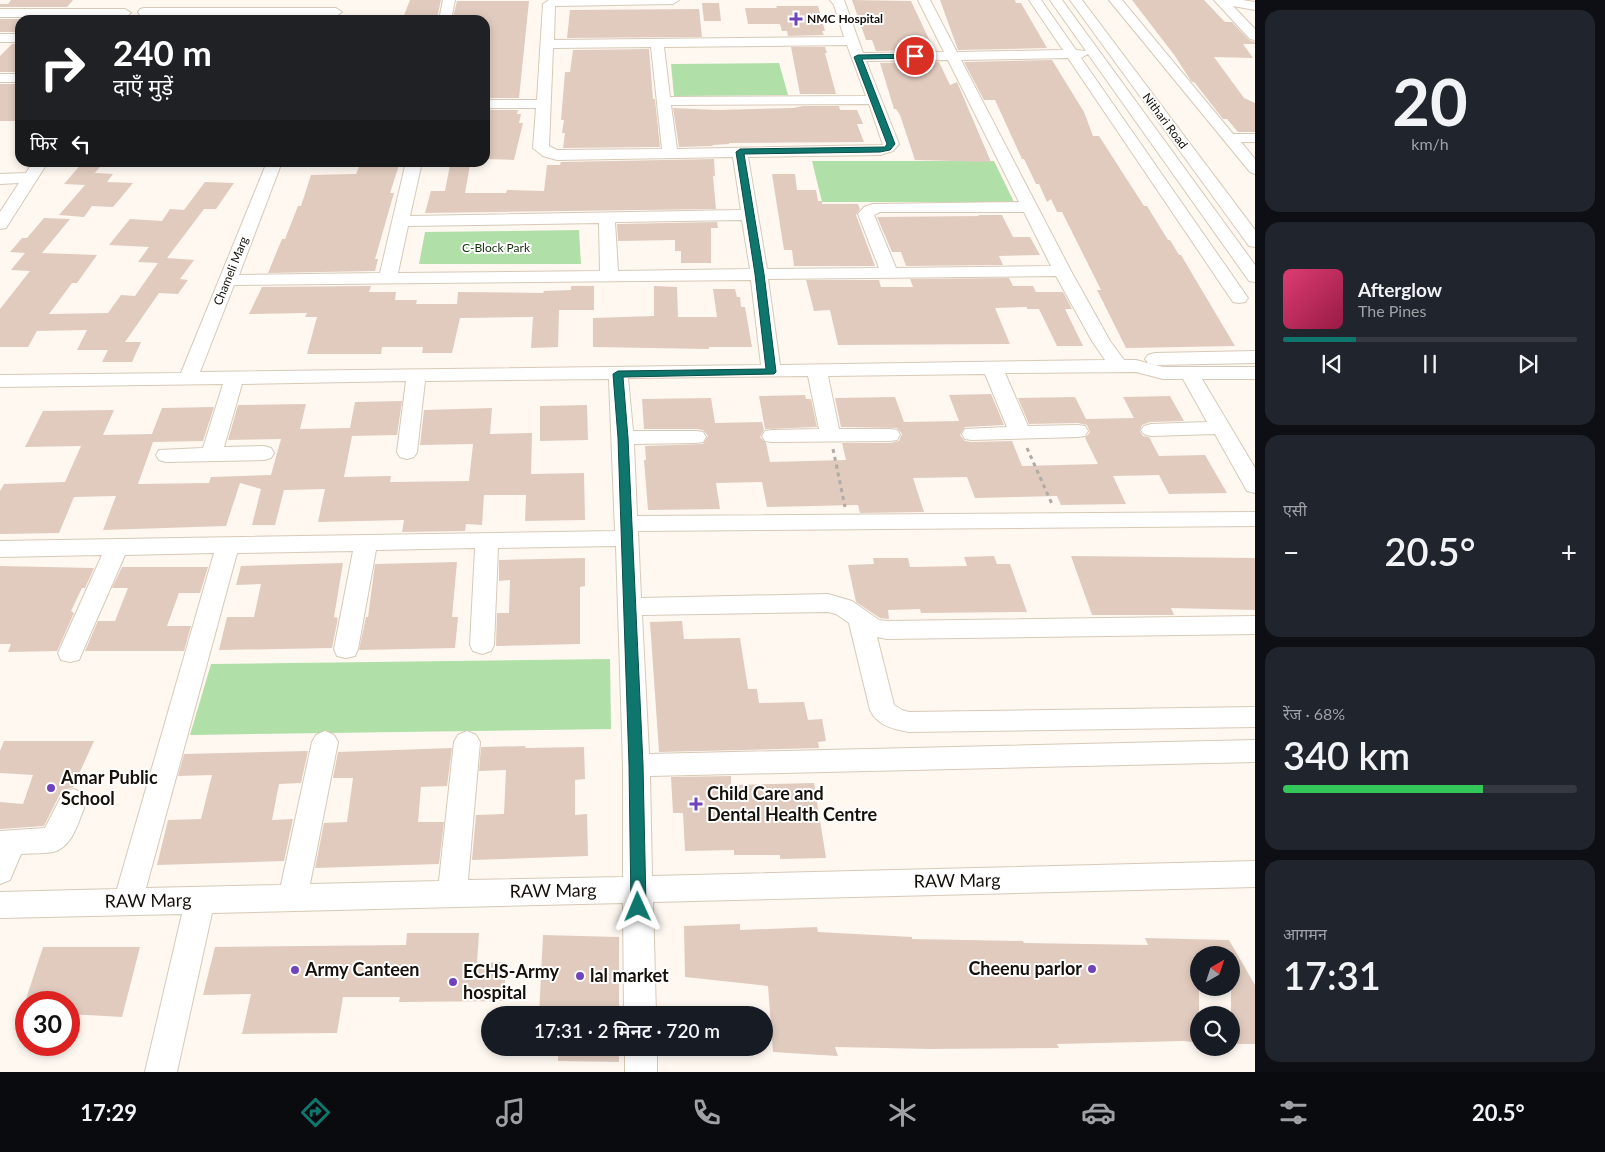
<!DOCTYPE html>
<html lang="hi">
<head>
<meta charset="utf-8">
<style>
	:root { --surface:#171b24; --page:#20242c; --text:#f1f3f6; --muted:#9ea1a6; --line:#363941; --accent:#0f766e }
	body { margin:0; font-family:Lato,"Noto Sans Devanagari",sans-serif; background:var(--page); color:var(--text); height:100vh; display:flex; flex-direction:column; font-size:19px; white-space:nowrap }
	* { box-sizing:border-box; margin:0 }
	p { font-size:16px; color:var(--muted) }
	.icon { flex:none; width:28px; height:28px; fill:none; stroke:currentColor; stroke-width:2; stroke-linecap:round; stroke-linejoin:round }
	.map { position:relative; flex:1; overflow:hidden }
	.panel { display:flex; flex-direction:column; gap:10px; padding:10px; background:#0d0f14; width:350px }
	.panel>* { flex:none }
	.banner { position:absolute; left:15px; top:15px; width:475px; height:152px; border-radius:15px; box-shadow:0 2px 8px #0003; background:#202124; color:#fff; overflow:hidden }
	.needle { width:32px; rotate:39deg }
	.buttons { position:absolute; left:1190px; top:946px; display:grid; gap:10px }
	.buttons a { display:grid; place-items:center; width:50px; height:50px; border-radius:50%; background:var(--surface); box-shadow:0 2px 8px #0003; font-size:25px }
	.speed { position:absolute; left:15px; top:991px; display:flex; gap:10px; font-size:25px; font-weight:700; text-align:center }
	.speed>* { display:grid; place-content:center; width:65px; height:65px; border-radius:50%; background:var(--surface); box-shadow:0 2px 8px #0003; line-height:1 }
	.speed .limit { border:8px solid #d22; background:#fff; color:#111 }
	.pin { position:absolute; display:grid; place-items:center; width:42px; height:42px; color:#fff; margin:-21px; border:2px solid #fff; border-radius:50%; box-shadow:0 1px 5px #0007 }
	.me { position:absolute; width:55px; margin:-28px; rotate:359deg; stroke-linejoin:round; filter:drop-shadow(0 0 4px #0008) }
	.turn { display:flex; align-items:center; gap:18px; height:105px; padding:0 15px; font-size:22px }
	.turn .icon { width:65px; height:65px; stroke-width:2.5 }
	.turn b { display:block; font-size:35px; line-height:42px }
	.then { display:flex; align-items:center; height:48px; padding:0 15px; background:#0003; gap:10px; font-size:19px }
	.big { font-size:38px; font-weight:600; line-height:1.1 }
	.panel .widget { flex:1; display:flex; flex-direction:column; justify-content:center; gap:8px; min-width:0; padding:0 18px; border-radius:15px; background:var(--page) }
	.panel .dial { align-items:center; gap:0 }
	.dial b { font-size:65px; line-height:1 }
	.song { display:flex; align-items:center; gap:15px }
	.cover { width:60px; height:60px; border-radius:8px; background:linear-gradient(135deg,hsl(340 70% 55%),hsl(340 70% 35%)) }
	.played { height:5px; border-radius:2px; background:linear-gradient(90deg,var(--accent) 25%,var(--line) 25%) }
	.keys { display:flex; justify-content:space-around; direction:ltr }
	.heat { display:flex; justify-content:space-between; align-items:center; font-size:28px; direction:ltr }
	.charge { height:8px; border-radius:4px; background:linear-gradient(90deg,#34c759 68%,var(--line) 0) }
	.trip { position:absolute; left:481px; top:1006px; width:292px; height:50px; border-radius:25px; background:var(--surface); box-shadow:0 2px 8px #0003; font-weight:600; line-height:50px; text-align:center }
	.tab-bar { display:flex; height:80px; justify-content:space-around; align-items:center; background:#090b0e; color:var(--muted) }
	.tab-bar .icon { width:35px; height:35px }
	.tab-bar .current { color:var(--accent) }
	.tab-bar b { font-size:22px; color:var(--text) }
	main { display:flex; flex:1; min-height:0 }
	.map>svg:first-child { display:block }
	.green { fill:#b0dfa8 }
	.building { fill:#e1cbbf }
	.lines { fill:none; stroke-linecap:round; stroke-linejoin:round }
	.minor-casing { stroke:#d7c9b7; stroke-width:2 }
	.path { stroke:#b1aba4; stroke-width:3; stroke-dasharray:4 4; stroke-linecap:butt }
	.minor { fill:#fff; fill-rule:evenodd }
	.route { fill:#0f766e; stroke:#0a4d48 }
	.poi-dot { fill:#7143bb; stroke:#fff; stroke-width:2 }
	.labels { text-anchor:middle; stroke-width:4; stroke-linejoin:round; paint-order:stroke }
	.far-poi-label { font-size:12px; font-weight:bold; fill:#151009; stroke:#fff; text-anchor:start }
	.far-street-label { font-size:12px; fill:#151009; stroke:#fff }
	.far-park-label { font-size:12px; fill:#11310a; stroke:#fff }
	.near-poi-label { font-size:18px; font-weight:bold; fill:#151009; stroke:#fff; text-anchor:start }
	.near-street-label { font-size:18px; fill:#151009; stroke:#fff }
</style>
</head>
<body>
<main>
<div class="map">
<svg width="1255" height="1072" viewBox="0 0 1255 1072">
	<rect width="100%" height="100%" fill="#fef8f1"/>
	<g class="green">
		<path d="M779 63 788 95 674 96 671 64Z"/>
		<path d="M812 161H994L1014 202H822Z"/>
		<path d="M579 230 581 264H419L425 232Z"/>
		<path d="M610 659 611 729 190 735 211 664Z"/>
	</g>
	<g class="building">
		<path d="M11 0H73L67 7H0V4H8Z"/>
		<path d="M410 0H441L437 18H403Z"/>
		<path d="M852 0 911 1 934 50 876 51 872 40H866Z"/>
		<path d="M940 0H1015L1016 3H1021L1047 48 958 50Z"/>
		<path d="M1132 0H1204L1225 22H1232L1249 40 1255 42V44H1243L1253 58 1214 57 1244 98 1255 103V132H1238L1227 119H1223L1195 83 1191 81 1175 56Z"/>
		<path d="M457 1H529L519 98H485V19L453 18Z"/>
		<path d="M702 3H719L721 21H704Z"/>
		<path d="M776 6H818L825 31H822L824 35 788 36 787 31H782L780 24H748L745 8H777Z"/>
		<path d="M699 9 702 37 567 38 570 10Z"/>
		<path d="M0 19H57L20 20V32H0Z"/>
		<path d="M12 44H20V72H0V56Z"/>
		<path d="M791 47H825L827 53H825L836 94H800Z"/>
		<path d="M649 49 653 99H655L660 147 563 148 565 133H562L564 120H561L565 72H570L573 50Z"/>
		<path d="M1052 60 1084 112 1093 136H1099L1144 206H1147L1168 240H1170L1179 255H1181L1235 346 1126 348 1097 290H1101L1062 212H1057L1051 199 1047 202 1039 184H1036L1024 159H1022L995 100H984L964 62Z"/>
		<path d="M939 62 950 85 957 82 991 162 915 160 900 115 896 109H894L880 63Z"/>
		<rect x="0" y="84" width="20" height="37"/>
		<path d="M803 106H839L840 110H857L863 124H857L864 142 729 143V144L712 145 713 146 679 147 673 108 717 110 793 108Z"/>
		<path d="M485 110H518L517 114H521L519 123H523L514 160 485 159Z"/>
		<path d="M714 159 715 176H713L716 209 425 213 431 191H445L450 165H470L465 193H506L507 190 544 191 547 165H560L561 162Z"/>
		<path d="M83 162H104L88 181 95 173 113 174 107 182 133 183 113 207 92 206 84 217 59 215 85 185 64 184Z"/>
		<path d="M361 162H400L390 193H394L375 259H378L375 271 268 273 282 239H285L298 206H301L311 175 356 174Z"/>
		<path d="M772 174H795L797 190H816L818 201H822V204H858L860 209 856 215 875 266H794L792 250H784Z"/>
		<path d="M205 182 234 183 216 209H204L167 258 194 260 180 279 188 280 178 294 159 293 125 342H141L132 362H102L108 350H77L87 330 37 331 28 347H0V309L30 271 11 270 25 253 10 252 22 238H27L44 218 70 219 42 253 97 255 77 283H72L49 314 108 313 121 295 135 296 158 263 138 262 149 247 109 245 130 219 162 221 170 209 184 210Z"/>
		<path d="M978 215H1002L1013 237H1030L1040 255 999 256 1003 265 906 266 901 252H892L877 217 979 216Z"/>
		<path d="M717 222 718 228H711V263H681V251H675V240L618 241 617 224Z"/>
		<path d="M1009 278 1013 286H1033L1036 292H1063L1072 309H1065L1083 346H1057L1039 309H1027V307L995 308 1010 344 838 345 830 310 814 311 806 280H879L881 287H913L910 279Z"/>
		<path d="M371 286 369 292H396L395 300H417L416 304H457L458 292 543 293 544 291 571 290V286H594V310H559L558 347 531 348 533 317 460 318 452 353H422L423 347H382L381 354H307L317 317H305L307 313 249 314 262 287Z"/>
		<path d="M654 286 677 287 678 317H717L713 289H735L737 297H740L741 307H745L752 347H709V349L593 347V318L654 316Z"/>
		<path d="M991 394 1004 425 965 427 960 435 965 441 972 442 1012 441 1022 466 1098 464 1085 438 1090 432 1087 425 1078 423 1029 424 1018 398 1075 397 1086 419 1134 418 1123 397 1170 396 1184 421 1150 422 1142 425 1140 431 1143 436 1149 437 1159 456 1205 455 1227 493 1169 494 1159 475 1113 476 1126 504 1061 505 1057 496 975 498 967 477 913 478 924 512 860 513 858 505 767 507 762 482 716 483 720 509 648 510 644 460H646L645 446 703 444 708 436 703 430 696 429H644L642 399 711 398 715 423 762 422 764 430 760 437 766 443 770 462 846 460 842 443H890L899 441 902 434 897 428 841 427 835 398 895 397 904 422 959 421 949 395Z"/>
		<path d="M805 395 806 399H811L817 427 765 429 759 396Z"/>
		<path d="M402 401 397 435 352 436 344 477 391 476 390 482 469 481 473 444 420 445 424 410 492 408 490 434 532 433 531 474 584 473 585 520 525 521 526 495H484L482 525 466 524 465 531 402 532 404 520 318 522 325 489 284 490 275 525H252L261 489 240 483 226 526 103 530 116 496 74 497 59 533 0 534V491L4 484 65 482 81 446 25 447 43 411 114 410 103 435 152 434 162 408 214 407 203 441 153 442 138 484 209 483 211 477 271 475 281 439 228 440 238 405 306 404 300 429 350 428 355 402Z"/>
		<path d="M587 405 588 440 540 441V406Z"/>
		<path d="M994 556 997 564H1010L1027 612 921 613 920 609 888 610 889 619 880 618 856 602 848 565 874 564 873 558H908L910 567 967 566 964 557Z"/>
		<path d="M1071 556 1255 558V610L1171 608 1174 615H1092Z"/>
		<path d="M585 558V586L580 587V644L496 646 497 613H509L510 580 499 581V560Z"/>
		<path d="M457 562 452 617H458L455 648 359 650 366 617H368L375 564Z"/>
		<path d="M343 563 334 617 338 618 332 648 219 650 227 617H254L261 584 236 585 241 566Z"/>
		<path d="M0 566 94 568 85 588H82L71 611 74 613 57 651 8 652 11 644H0Z"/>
		<path d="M122 567H208L200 593H179L167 626H191L184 651H85L98 621H115L128 588H112Z"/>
		<path d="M682 621 684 639 740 638 748 689H757L759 703 804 702 808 720 822 719 826 741 818 742 819 748 659 752 650 622Z"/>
		<path d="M4 741H94L73 787 61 792 44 826 0 829V802L23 804 33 775 0 773V751Z"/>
		<path d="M526 746 525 748 584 747 585 779 575 780V815L587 814 588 856 472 860 476 815 504 814 506 770 479 771 481 747Z"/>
		<path d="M452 748 447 786 421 787 418 822H444L439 864 315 868 324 823 347 822 353 778H333L338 752Z"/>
		<path d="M308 751 301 783 279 784 272 820 293 819 284 861 157 865 168 820 201 819 212 775 178 776 184 754Z"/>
		<path d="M731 776V785L814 783 826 858 780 859V855H734V850L685 851 683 813H673L671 777Z"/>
		<path d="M740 924V930L817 927 818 932 912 937V939L1023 941 1024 943 1148 945 1145 938 1229 940 1255 985V1044H1231V955H1199V1043L1184 1041 1057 1044 1059 1048 932 1049 835 1047 838 1056 773 1052 768 986 685 977 684 926Z"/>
		<path d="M407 933H479L477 963 506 962 504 1001 399 1002 400 997H343L337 1033 242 1034 251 994 203 995 215 947 406 945Z"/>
		<path d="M543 935 619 937V1015H539Z"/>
		<path d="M43 947H140L122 1017 69 1014V1002H25Z"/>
		<path d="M558 1048H619V1062L558 1061Z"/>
	</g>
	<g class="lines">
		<g class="minor-casing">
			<g id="minor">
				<path d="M443 0H455L451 20H439Z"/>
				<path d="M549 0H679L673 4 555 6 554 40 844 37 834 5 830 0H844L863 53 944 52 918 0H930L957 52 1063 50 1029 0H1041L1076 50 1086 51 1050 0H1062L1255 265V282L1249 281 1088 54 1081 58 1248 298 1245 302 1239 303 1233 302 1068 58 961 60 1071 271 1110 341 1124 360H1136L1163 367H1255V379H1202L1255 468V493L1247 491 1215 434 1151 436 1144 434 1141 430 1144 426 1151 424 1207 422 1183 379H1163L1136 372 1005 373 1028 426 1078 425 1085 426 1088 431 1085 436 1078 437 972 440 965 439 962 434 965 429 1007 427 985 374 828 376 839 429H890L897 430 900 435 897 440 890 441 772 442 765 441 762 436 765 431 772 430 819 429 808 376 628 378 633 431H696L703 432 706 437 703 442 696 443 634 444 637 516 1255 512V526L638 531 641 598 828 594 852 601 879 620 887 621 1255 616V634L887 639 877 637 894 705 902 710 909 712 1255 707V727L909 732C893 729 878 726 870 710L849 623 836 614 828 612 642 615 649 754 1255 740V762L650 776 652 876 1255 861V887L653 902 656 1015H624L623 903 212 913 177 1072H145L182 914 0 918V892L117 889 214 553 125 555 82 653 79 660 70 662 61 660 58 653 102 555 0 557V541L615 531 609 379 425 381 417 452 414 457 407 459 400 457 397 452 406 381 242 384 224 447 264 446 271 448 274 453 271 458 264 460 166 462 159 460 156 455 159 450 203 448 223 384 0 387V375L181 373 267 162H282L239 275 380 273 406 162H422L410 216 741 210 733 157 557 160 543 156 533 148 536 108H485V100H537L543 4ZM847 45 866 96 670 97 664 47ZM651 47 662 149 557 150 549 146 553 48ZM948 60 1019 202 873 204 864 207 858 214 879 268 767 269 748 157 880 155 893 151 899 144 866 61ZM869 104 883 145 677 149 671 105ZM880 212H1024L1051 266 896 268 874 215ZM742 220 750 269 618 271 615 222ZM599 223 600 271 398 273 408 226ZM1056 276 1092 341 1105 360 780 365 768 279ZM751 280 761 365 200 372 234 285ZM616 546 623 765V877L468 880 480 742 476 735 467 731 458 735 454 742 439 881 310 884 338 742 334 735 325 731 316 735 312 742 281 885 146 888 237 553 353 551 334 649 337 656 346 658 355 656 358 649 376 550 475 548 470 645 473 651 482 654 491 651 494 645 498 548Z"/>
				<path d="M1070 0H1082L1255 230V247L1249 246Z"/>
				<path d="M1109 0H1122L1233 134H1255V142H1241L1255 159V174L1250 172Z"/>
				<path d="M1214 0H1242L1255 2V10L1233 6 1255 29V40L1250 39Z"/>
				<path d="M144 8H336L342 12 336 16 140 15 138 12 140 9Z"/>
				<path d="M0 9H125L131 13 125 17H0Z"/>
				<rect x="0" y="34" width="20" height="8"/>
				<rect x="0" y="74" width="20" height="8"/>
				<path d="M33 162H48L6 228 0 229V212L19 183 0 184V174L26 173Z"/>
				<path d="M1255 351V363L1155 365 1148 363 1145 359 1148 355 1155 353Z"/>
				<path d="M73 789 83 793 87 801C79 818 74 847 53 852 43 854 31 853 21 854L10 880 0 884V831L45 828 63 793Z"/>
				<rect x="625" y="1048" width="32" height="24"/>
			</g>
		</g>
		<g class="path">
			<path d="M1027 448 1052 504"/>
			<path d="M833 449 845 507"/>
		</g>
		<use href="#minor" class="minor"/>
	</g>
	<path class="route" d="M858 55 915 54 918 56 915 58 862 59 895 144 890 150 880 152 744 154 764 274 776 372 774 374 623 377 628 438 643 765 646 907 644 912 638 914 633 912 631 907 629 765 618 438 613 374 618 371 766 369 755 274 736 152 740 149 885 147 887 144 854 57Z"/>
	<g class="poi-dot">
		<path d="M793.5 11.5h5v5h5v5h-5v5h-5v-5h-5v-5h5z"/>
		<circle cx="51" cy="788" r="5"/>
		<path d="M693.5 796.5h5v5h5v5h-5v5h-5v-5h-5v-5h5z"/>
		<circle cx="1092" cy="969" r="5"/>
		<circle cx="295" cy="970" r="5"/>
		<circle cx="580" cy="976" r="5"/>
		<circle cx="453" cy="982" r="5"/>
	</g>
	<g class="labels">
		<g class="far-poi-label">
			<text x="807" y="23">NMC Hospital</text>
		</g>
		<g class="far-street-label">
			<text transform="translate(1165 121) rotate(53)" y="4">Nithari Road</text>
			<text transform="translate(231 271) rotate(-68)" y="4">Chameli Marg</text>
		</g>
		<g class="far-park-label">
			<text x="496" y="252">C-Block Park</text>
		</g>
		<g class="near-poi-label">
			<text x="61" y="784">Amar Public<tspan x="61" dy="21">School</tspan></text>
			<text x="707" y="800">Child Care and<tspan x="707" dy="21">Dental Health Centre</tspan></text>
			<text x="1082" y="975" text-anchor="end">Cheenu parlor</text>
			<text x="305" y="976">Army Canteen</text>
			<text x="463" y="978">ECHS-Army<tspan x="463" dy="21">hospital</tspan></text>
			<text x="590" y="982">lal market</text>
		</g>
		<g class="near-street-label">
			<text transform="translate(957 881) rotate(-1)" y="6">RAW Marg</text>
			<text transform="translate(553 891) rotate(-1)" y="6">RAW Marg</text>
			<text transform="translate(148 901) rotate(-1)" y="6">RAW Marg</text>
		</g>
	</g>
</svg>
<div class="buttons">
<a><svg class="needle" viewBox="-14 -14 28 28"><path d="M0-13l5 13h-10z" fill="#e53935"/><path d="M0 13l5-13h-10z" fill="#9ea1a6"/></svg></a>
<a><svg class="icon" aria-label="search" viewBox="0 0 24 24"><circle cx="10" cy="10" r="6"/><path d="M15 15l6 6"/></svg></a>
</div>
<div class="speed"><div class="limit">30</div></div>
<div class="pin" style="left:915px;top:56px;background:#d93025"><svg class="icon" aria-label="arrive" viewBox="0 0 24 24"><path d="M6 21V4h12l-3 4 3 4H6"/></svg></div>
<svg class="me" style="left:638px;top:907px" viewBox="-20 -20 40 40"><path d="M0-17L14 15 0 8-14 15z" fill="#0f766e" stroke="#fff" stroke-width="4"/></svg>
<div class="trip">17:31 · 2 मिनट · 720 m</div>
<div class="banner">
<div class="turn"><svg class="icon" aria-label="right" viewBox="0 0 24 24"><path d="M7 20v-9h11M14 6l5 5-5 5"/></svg><div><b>240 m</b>दाएँ मुड़ें</div></div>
<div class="then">फिर<svg class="icon" aria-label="left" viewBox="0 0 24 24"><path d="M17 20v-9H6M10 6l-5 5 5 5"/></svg></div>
</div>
</div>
<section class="panel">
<div class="widget dial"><b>20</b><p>km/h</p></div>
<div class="widget">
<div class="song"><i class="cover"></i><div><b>Afterglow</b><p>The Pines</p></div></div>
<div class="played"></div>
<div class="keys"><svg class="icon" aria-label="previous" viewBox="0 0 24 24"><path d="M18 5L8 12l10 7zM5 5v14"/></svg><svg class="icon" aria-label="pause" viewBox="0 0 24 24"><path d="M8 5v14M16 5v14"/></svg><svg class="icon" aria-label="next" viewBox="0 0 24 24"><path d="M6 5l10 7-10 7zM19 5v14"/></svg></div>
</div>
<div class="widget"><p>एसी</p>
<div class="heat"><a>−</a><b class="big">20.5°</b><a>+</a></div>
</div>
<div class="widget"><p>रेंज · 68%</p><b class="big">340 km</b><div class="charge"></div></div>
<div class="widget"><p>आगमन</p><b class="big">17:31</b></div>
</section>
</main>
<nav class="tab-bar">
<b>17:29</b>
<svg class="icon current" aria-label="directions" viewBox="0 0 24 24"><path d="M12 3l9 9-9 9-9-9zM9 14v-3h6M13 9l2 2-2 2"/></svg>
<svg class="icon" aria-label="music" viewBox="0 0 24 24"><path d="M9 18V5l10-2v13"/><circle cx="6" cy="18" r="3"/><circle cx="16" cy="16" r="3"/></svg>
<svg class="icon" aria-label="phone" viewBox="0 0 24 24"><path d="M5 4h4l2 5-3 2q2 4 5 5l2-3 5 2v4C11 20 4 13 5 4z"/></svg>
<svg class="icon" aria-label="climate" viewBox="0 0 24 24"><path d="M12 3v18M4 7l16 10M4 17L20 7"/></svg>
<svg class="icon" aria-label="car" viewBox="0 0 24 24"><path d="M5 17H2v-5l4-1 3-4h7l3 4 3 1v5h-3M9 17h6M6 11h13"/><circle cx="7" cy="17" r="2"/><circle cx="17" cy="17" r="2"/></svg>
<svg class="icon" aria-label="filters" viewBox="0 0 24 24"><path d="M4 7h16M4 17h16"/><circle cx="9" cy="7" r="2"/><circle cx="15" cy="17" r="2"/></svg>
<b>20.5°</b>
</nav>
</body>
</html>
